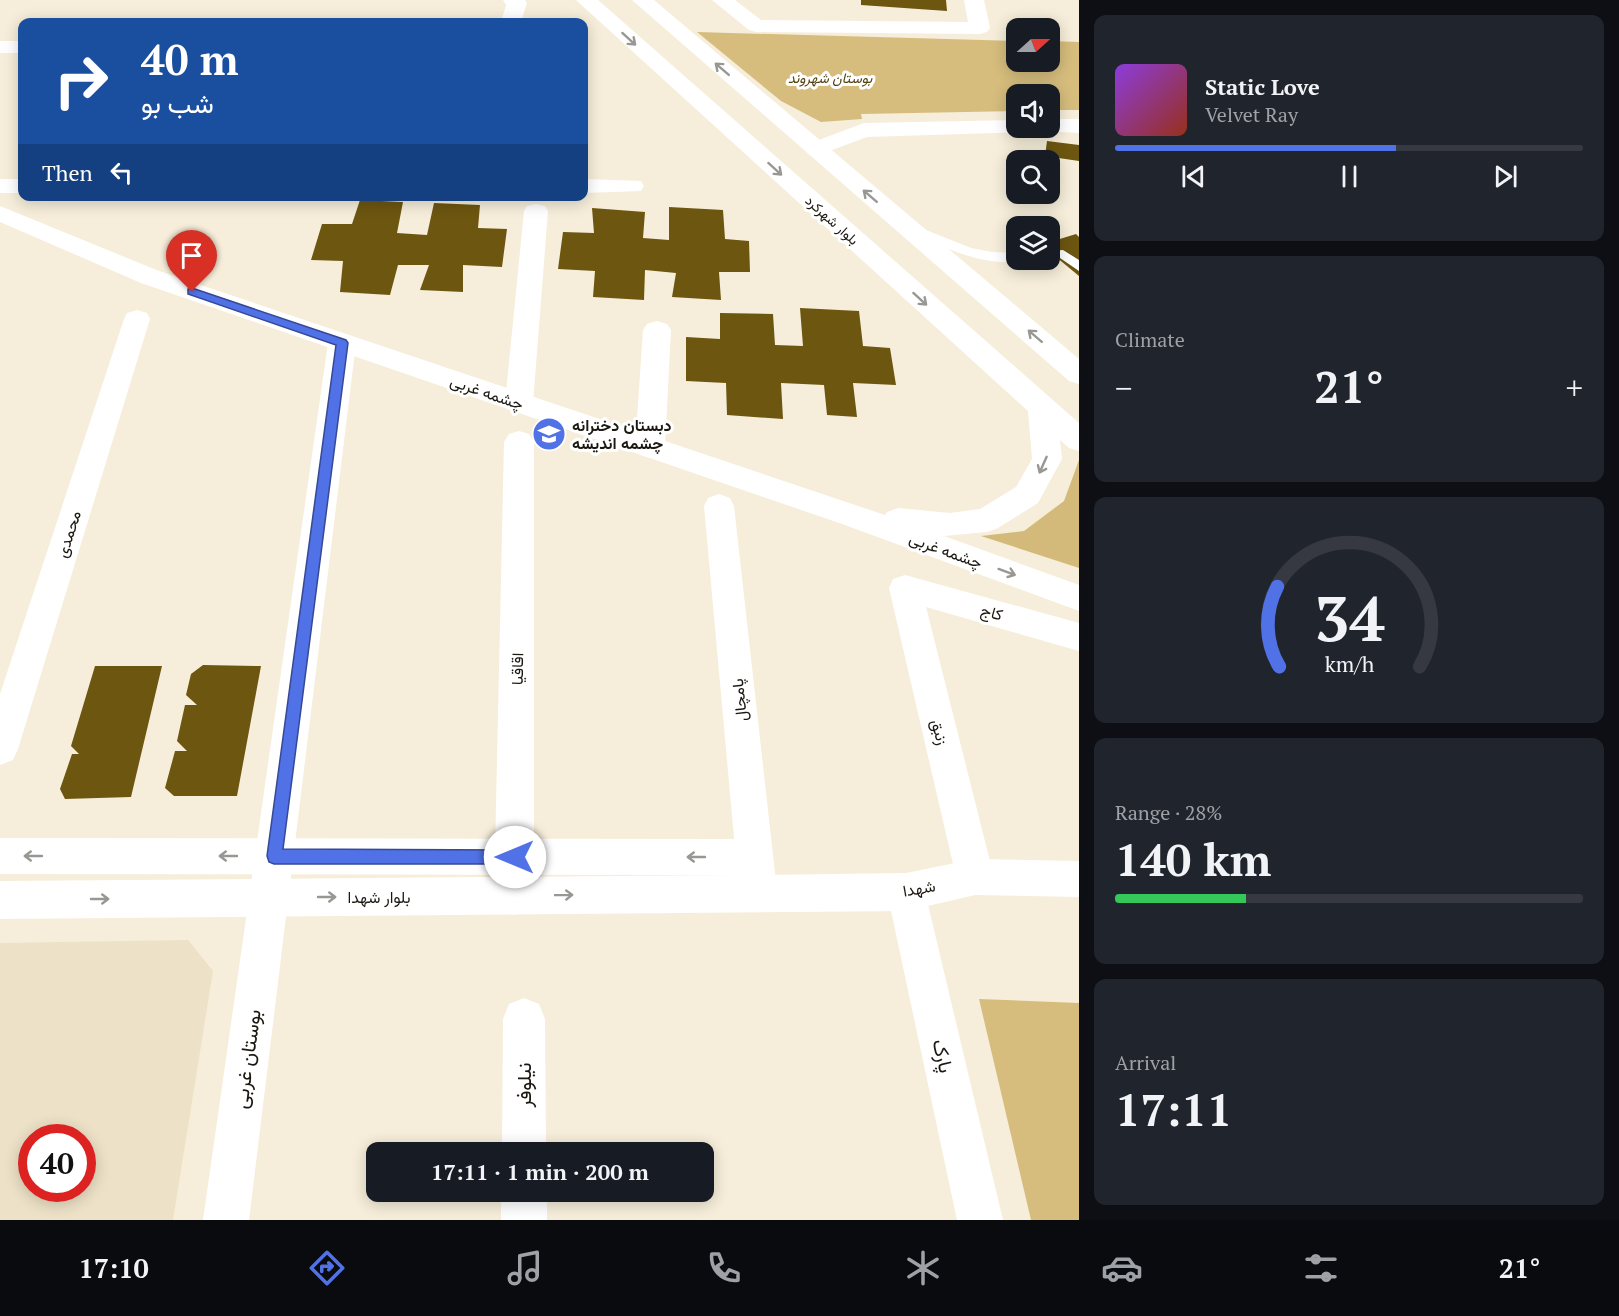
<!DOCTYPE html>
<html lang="en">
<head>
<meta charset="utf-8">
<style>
	:root { --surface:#171b24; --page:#20242c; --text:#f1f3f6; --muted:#9ea1a6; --line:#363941; --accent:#5171e6 }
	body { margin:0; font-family:"PT Serif",Vazirmatn,serif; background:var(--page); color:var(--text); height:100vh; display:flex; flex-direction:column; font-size:22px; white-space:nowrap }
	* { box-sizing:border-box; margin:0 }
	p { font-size:20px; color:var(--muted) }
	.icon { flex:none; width:33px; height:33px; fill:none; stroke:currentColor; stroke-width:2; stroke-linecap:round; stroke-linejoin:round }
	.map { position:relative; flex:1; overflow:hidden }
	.side { display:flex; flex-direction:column; gap:15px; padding:15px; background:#0d0f14; width:540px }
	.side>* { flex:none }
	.banner { position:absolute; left:18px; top:18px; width:570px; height:183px; border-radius:12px; box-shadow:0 3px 15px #0003; background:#1a4fa0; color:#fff; overflow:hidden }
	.needle { width:39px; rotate:69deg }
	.tools { position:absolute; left:1006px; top:18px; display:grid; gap:12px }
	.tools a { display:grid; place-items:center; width:54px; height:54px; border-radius:12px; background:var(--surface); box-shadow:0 3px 15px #0003; font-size:30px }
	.speed { position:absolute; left:18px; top:1124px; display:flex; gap:12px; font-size:30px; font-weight:700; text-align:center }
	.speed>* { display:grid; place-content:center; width:78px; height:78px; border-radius:50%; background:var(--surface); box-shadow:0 3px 15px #0003; line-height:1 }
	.speed .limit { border:9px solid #d22; background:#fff; color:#111 }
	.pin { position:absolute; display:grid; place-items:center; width:51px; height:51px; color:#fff; margin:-62px -26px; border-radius:50% 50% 50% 0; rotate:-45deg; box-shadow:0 0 6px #0007 }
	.pin .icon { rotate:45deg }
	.me { position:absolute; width:66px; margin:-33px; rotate:270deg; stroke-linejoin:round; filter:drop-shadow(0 0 4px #0008) }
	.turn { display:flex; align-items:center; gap:21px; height:126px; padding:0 24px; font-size:27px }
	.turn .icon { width:78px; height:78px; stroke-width:2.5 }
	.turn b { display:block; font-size:42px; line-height:51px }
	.then { display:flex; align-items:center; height:57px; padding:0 24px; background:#0003; gap:12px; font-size:22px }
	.big { font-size:45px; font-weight:600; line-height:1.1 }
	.side .widget { flex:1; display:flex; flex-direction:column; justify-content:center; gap:9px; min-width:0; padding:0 21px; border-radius:12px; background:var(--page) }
	.side .dial { align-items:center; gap:0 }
	.dial svg { height:156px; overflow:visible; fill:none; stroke:var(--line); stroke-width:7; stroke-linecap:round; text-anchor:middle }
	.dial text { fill:var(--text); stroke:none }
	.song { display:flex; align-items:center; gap:18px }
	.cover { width:72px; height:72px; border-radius:9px; background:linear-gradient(135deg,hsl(270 70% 55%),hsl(10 70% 35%)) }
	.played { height:6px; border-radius:3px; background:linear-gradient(90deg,var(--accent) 60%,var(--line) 60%) }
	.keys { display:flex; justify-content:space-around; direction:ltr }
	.heat { display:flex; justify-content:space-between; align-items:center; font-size:33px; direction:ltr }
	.charge { height:9px; border-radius:4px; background:linear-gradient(90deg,#34c759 28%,var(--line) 0) }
	.trip { position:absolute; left:366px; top:1142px; width:348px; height:60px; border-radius:12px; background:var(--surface); box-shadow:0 3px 15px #0003; font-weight:600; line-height:60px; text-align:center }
	.menu { display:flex; height:96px; justify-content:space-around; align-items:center; background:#090b0e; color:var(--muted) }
	.menu .icon { width:42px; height:42px }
	.menu .selected { color:var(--accent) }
	.menu b { font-size:27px; color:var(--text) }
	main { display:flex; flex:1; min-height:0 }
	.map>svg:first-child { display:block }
	.built { fill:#ede2c7; fill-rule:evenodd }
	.green { fill:#d6bd7d }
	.forest { fill:#d4ba7a }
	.building { fill:#6d5610 }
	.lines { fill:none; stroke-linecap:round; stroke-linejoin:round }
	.service { fill:#fff; fill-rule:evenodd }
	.minor { fill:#fff; fill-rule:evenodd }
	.tertiary { fill:#fff; fill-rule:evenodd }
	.oneway { stroke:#989794 }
	.route { fill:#5171e6; stroke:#354996; stroke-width:1.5 }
	.labels { text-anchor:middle; stroke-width:6; stroke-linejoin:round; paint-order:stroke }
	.far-park-label { font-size:14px; font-style:italic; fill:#54420f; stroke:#fff }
	.far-street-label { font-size:14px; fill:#1b1811; stroke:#fff }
	.street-label { font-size:16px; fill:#1b1811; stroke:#fff }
	.poi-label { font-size:16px; font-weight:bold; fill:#1b1811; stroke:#fff; text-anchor:start }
	.near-street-label { font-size:20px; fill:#1b1811; stroke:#fff }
</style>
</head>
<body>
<main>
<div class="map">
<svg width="1079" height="1220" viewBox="0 0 1079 1220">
	<rect width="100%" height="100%" fill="#f6eeda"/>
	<path class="built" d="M188 940 213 971 173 1220H0V943ZM32 1137H82V1188H32Z"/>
	<g class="green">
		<path d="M697 32 1017 41V62H1050V41L1079 42V110H1050V94H1017V111L861 114 862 119 821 122 781 101Z"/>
		<path d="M979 999 1079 1003V1220H1031Z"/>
	</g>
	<path class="forest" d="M1079 460V568L981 536 1024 531 1064 501Z"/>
	<g class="building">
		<path d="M861 0H946L947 11 861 5Z"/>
		<path d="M1047 141 1079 145V161L1045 156Z"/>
		<path d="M360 200 403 202 397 233 427 235 434 203 480 205 478 228 507 229 502 267 463 265V292L420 290 429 265H398L390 295 340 292 343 261 311 260 322 224H352Z"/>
		<path d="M669 207 723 210 725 239 749 241 750 272H719L721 300 672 297 676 273 645 270 644 300 593 297 595 271 558 269 563 232 594 233 592 208 645 212 643 238 669 240Z"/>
		<path d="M1076 234 1079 237V276L1050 252V242Z"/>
		<path d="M800 308 859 311 863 346 890 348 896 385 853 383 857 417 827 415 824 385 781 383 783 419 727 415 726 383 686 381V337L720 339V313L773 314 775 345 803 346Z"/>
		<path d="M203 665 261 666 237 796H174L165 788 175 751H187L177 741 185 705H197L186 695 191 674Z"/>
		<path d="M95 666H162L131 797 65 799 60 789 72 754H79L71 746Z"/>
	</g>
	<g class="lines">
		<g class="service">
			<path d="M921 228 971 248 992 252 1017 253V260H1022C991 269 944 248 917 235L915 232 917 229Z"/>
			<path d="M1063 250 1079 260V271L1060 258 1050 259V251Z"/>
		</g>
		<g class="minor">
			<path d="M503 0H525L527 3 521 22H501L506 5Z"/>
			<path d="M712 0H735L761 20 968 22 964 0H984L990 28 987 32 980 34 756 32 749 30Z"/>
			<rect x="0" y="41" width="22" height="12"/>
			<path d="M1050 119H1079V133L1042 131 1040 128H1050Z"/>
			<path d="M1017 120V128H1028L1025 132 867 137 816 156 808 154 804 149 808 144 864 123Z"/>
			<rect x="0" y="179" width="22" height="14"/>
			<path d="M584 179 641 181 644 186 641 191 584 193Z"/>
			<path d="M536 204 545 206 548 211 533 403 529 410 519 413 509 410 505 403 524 211 527 206Z"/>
			<path d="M137 310 147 313 150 319 18 749 13 760 0 765V694L124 319 127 313Z"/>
			<path d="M657 321 667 324 671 330 665 447 660 455 650 458 640 455 635 447 643 330 647 324Z"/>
			<path d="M342 334 352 337 356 343 249 1220H203L328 343 332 337Z"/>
			<path d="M519 431 529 434 534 442V896L528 909 514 915 500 909 494 896 504 442 509 434Z"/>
			<path d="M719 494 730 498 734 506 776 882 771 895 757 900 743 895 738 882 704 506 708 498Z"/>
			<path d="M905 575 1079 623V651L926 607 994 877 989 890 975 895 961 890 956 877 889 588 893 579Z"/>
			<path d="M906 873 920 879 925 892 1003 1220H957L887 892 892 879Z"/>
			<path d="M524 998 539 1004 545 1019 546 1152H502L503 1019 509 1004Z"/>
			<rect x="501" y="1191" width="46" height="29"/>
		</g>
		<g class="tertiary">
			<path d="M576 0H598L1079 423V451L1069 448 1060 440 1062 459 1038 503 998 528 987 532 944 536 1079 585V611L842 524 141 283 0 222V206L159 271 885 515 887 512 898 508 950 513 980 509 1016 487 1032 459 1028 411Z"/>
			<path d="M632 0H654L1079 359V384L1069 381Z"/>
			<path d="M0 838 754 839 768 844 773 857 768 870 754 875 906 873 975 859 1079 861V897L975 895 906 911 0 919V881L739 875 0 874Z"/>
		</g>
	</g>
	<defs><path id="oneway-shaft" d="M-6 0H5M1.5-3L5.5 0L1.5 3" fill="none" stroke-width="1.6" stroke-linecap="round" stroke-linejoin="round" transform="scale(1.5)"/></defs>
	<g class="oneway">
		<use href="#oneway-shaft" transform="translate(629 39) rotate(42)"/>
		<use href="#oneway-shaft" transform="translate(722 69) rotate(-139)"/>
		<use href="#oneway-shaft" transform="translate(775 169) rotate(42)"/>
		<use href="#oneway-shaft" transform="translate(870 196) rotate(-139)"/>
		<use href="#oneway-shaft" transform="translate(920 299) rotate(42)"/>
		<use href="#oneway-shaft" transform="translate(1035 336) rotate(-139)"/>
		<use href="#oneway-shaft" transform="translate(1043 465) rotate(114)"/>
		<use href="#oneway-shaft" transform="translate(1007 572) rotate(20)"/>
		<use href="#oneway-shaft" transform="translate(33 856) rotate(-180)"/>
		<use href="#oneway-shaft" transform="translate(228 856) rotate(-180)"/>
		<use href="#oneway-shaft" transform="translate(696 857) rotate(-180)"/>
		<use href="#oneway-shaft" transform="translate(564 895) rotate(-1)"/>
		<use href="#oneway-shaft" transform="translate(327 897)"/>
		<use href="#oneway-shaft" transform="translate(100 899)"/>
	</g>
	<path class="route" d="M192 288 346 340 348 343 283 849 515 850 520 852 523 857 520 862 515 864H274L269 862 267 856 336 345 188 294V289Z"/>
	<defs>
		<g id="school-disc" transform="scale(1.725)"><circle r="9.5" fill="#5171e6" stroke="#fff"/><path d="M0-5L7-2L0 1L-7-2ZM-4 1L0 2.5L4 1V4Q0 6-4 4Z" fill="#fff"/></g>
	</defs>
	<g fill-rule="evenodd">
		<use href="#school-disc" x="549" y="434"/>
	</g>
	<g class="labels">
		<g class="far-park-label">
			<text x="830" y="83">بوستان شهروند</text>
		</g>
		<g class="far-street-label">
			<text transform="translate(832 220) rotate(42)" y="5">بلوار شهرکرد</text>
		</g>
		<g class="street-label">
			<text transform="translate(487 392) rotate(19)" y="6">چشمه غربی</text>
			<text transform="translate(68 534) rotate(-72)" y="6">محمدی</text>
			<text transform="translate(946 550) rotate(20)" y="6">چشمه غربی</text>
			<text transform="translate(992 612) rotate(16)" y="6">کاج</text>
			<text transform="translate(517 669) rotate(-89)" y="6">اقاقیا</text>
			<text transform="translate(739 700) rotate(-96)" y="6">پامچال</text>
			<text transform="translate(940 732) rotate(76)" y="6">زنبق</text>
			<text transform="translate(919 888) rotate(-10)" y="6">شهدا</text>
			<text x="379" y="903">بلوار شهدا</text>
		</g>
		<g class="poi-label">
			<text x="572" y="431">دبستان دخترانه<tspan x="572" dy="18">چشمه اندیشه</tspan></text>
		</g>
		<g class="near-street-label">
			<text transform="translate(943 1056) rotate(77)" y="7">پارک</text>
			<text transform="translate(247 1059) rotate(-82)" y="7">بوستان غربی</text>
			<text transform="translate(524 1085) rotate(-90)" y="7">نیلوفر</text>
		</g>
	</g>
</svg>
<div class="tools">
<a><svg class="needle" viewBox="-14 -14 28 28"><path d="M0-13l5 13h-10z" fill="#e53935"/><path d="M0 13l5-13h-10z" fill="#9ea1a6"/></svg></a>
<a><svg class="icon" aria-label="sound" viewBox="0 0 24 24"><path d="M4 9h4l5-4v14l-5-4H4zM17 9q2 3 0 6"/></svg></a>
<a><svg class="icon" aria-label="search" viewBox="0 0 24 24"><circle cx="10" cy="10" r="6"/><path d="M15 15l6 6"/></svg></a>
<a><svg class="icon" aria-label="layers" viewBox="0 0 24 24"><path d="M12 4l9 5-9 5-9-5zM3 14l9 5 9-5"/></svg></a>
</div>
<div class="speed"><div class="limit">40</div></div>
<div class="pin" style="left:192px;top:292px;background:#d93025"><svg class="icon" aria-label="arrive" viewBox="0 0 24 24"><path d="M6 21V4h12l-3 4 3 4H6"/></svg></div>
<svg class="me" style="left:515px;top:857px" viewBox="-20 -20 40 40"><circle r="19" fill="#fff"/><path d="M0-13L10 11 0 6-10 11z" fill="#5171e6"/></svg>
<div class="trip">17:11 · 1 min · 200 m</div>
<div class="banner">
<div class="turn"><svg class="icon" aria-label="right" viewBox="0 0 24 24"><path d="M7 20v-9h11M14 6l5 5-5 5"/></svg><div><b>40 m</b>شب بو</div></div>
<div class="then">Then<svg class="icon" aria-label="left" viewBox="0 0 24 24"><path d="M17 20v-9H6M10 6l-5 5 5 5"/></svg></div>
</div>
</div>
<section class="side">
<div class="widget">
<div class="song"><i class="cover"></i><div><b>Static Love</b><p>Velvet Ray</p></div></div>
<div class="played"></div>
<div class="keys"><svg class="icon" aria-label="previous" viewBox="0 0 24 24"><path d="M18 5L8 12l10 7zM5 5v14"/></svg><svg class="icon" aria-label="pause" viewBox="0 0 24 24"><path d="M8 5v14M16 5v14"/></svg><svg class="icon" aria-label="next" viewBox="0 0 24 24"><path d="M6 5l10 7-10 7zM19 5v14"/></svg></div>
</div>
<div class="widget"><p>Climate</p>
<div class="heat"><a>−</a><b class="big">21°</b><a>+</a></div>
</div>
<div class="widget dial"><svg viewBox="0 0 100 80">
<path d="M14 69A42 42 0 1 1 86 69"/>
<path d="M14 69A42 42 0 0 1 13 28" stroke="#5171e6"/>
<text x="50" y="56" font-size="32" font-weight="700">34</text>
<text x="50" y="72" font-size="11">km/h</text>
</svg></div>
<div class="widget"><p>Range · 28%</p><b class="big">140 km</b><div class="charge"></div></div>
<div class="widget"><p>Arrival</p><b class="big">17:11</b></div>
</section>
</main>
<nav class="menu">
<b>17:10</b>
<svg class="icon selected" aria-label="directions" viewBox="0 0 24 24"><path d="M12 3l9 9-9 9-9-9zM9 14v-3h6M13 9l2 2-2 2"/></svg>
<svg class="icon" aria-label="music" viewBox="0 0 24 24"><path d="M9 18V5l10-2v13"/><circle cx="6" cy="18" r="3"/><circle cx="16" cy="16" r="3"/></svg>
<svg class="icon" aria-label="phone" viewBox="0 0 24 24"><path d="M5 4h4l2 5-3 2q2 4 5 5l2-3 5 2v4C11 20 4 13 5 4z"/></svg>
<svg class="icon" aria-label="climate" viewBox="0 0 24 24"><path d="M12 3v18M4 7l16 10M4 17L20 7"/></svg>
<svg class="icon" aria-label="car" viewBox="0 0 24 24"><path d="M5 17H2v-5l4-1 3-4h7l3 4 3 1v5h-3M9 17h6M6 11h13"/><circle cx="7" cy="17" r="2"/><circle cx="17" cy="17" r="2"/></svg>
<svg class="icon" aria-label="filters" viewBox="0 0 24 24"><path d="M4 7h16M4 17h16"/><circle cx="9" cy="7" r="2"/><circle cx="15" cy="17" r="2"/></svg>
<b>21°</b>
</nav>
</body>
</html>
